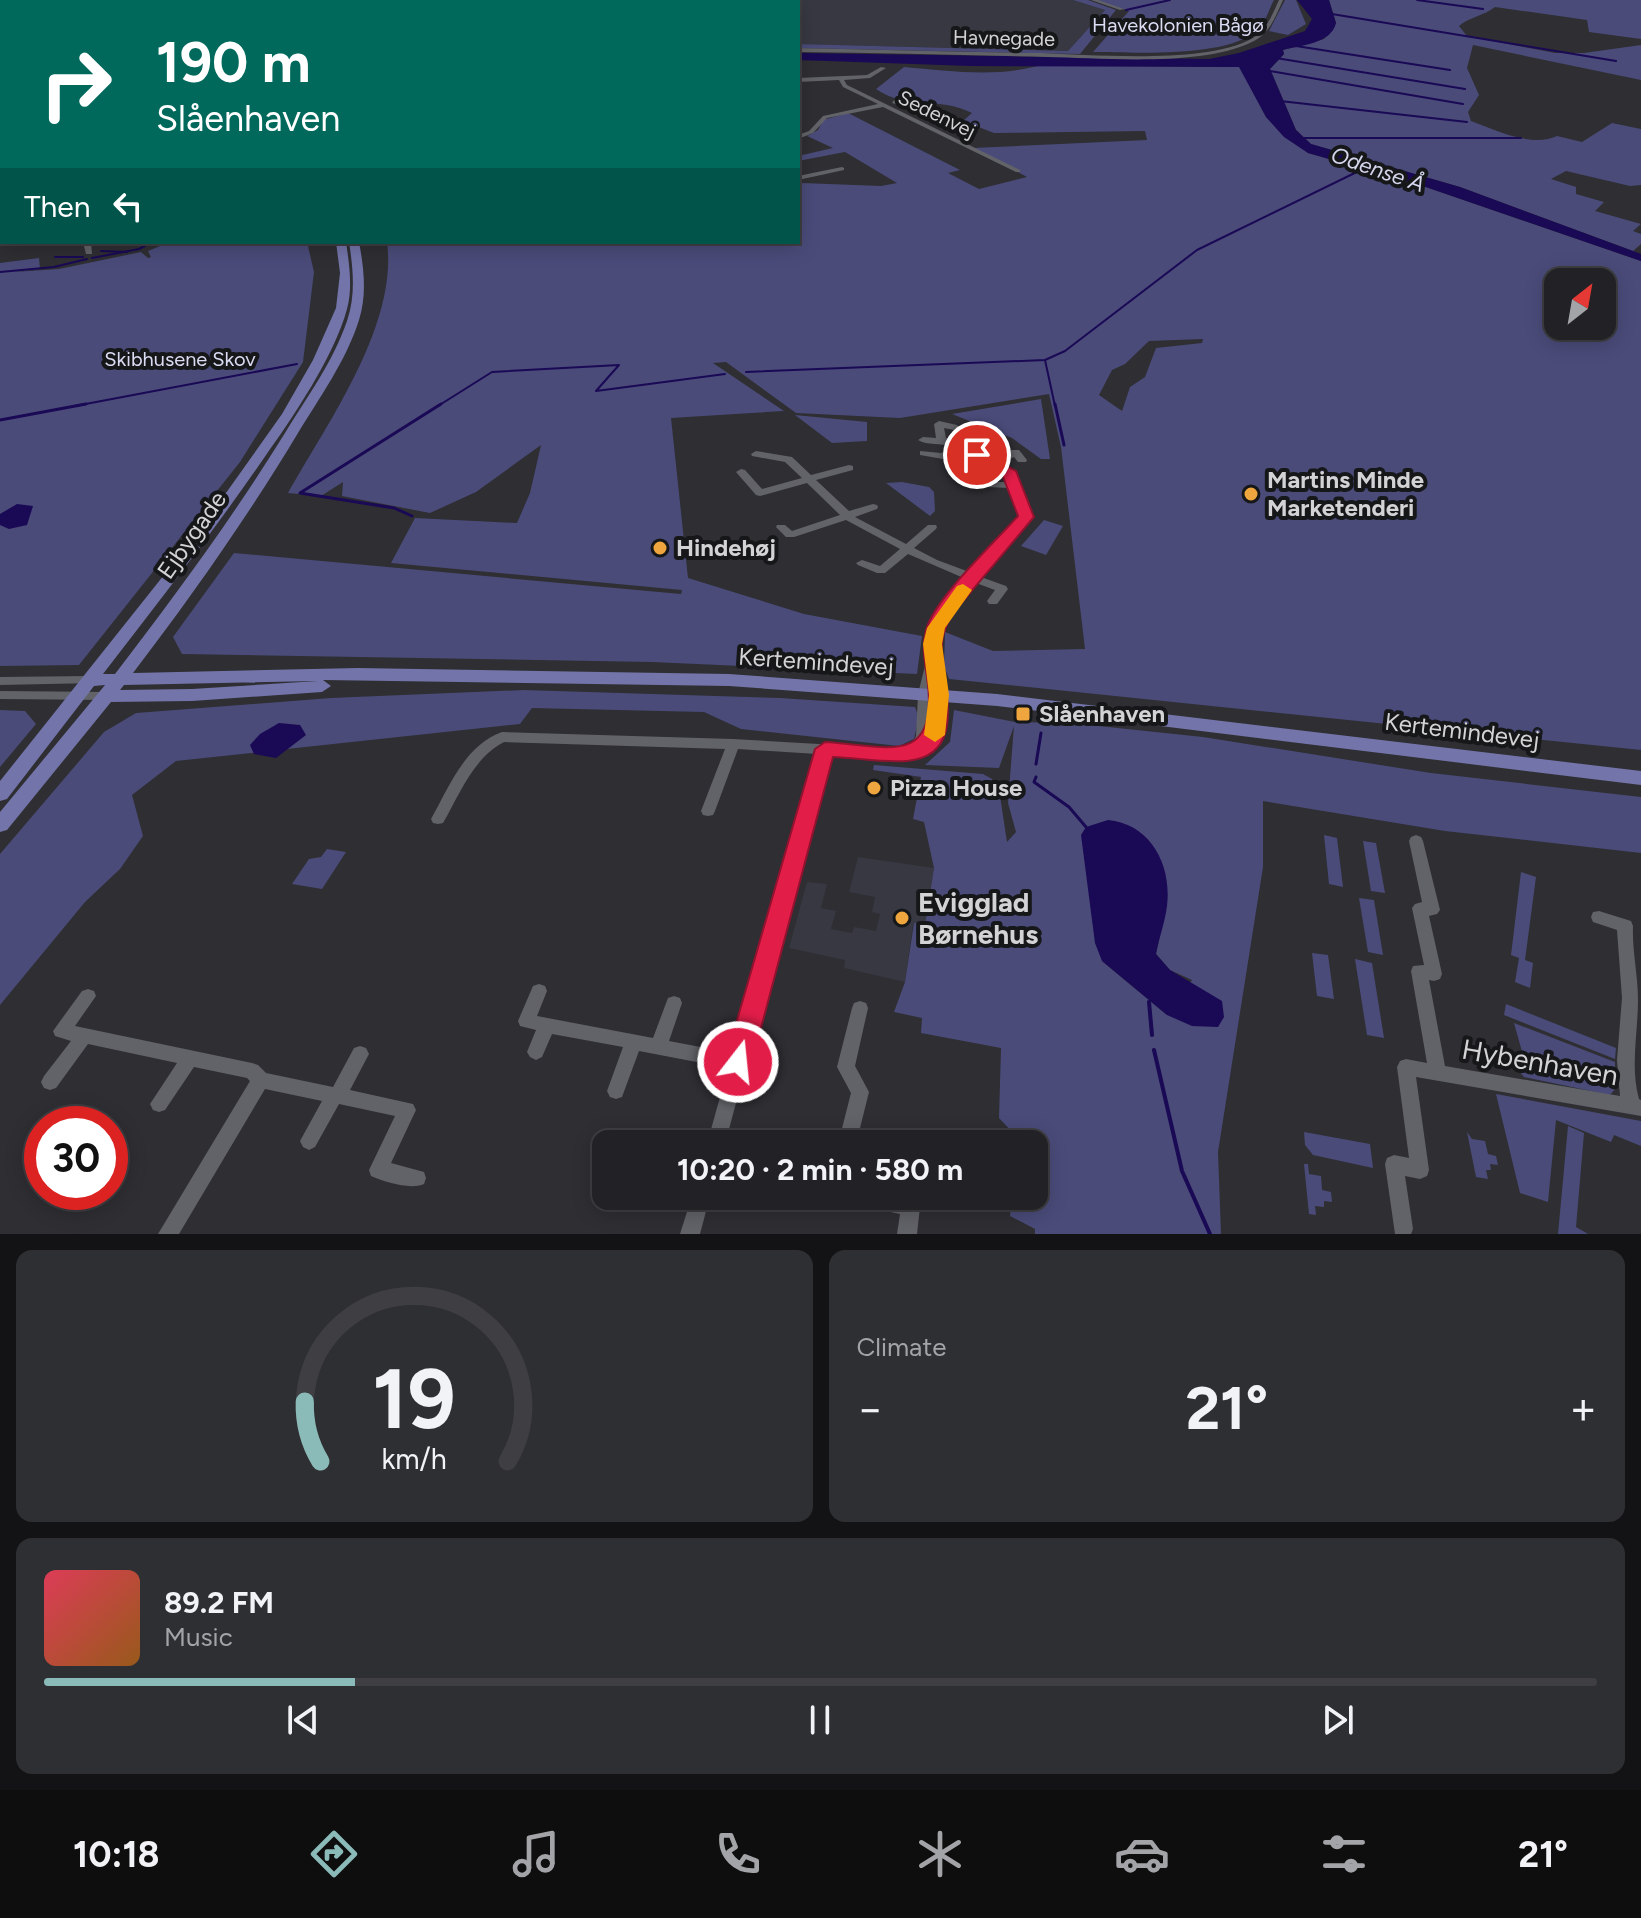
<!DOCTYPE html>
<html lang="en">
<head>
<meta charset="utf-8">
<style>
	:root { --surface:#222226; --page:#2e2f32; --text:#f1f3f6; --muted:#a2a4a7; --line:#3f3f43; --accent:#8bbbb9 }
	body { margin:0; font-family:Figtree,sans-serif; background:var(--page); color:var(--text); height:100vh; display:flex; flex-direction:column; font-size:30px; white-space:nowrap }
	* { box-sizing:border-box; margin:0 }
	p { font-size:26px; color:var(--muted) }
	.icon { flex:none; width:44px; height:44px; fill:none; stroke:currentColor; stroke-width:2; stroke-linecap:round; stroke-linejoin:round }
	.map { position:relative; height:1234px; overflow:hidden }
	.details { display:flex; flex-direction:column; gap:16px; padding:16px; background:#131315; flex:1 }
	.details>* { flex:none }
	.guide { position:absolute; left:0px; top:0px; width:800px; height:244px; box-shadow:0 4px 20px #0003,0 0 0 2px var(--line); background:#00695c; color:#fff; overflow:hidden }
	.needle { width:52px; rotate:31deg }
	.tools { position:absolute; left:1544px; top:268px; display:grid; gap:16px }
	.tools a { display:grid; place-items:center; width:72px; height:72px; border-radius:16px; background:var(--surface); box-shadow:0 4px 20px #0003,0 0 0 2px var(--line); font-size:40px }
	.speed { position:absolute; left:24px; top:1106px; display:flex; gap:16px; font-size:40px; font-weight:700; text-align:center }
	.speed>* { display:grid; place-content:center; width:104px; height:104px; border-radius:50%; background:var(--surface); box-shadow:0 4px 20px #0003,0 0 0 2px var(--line); line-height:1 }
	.speed .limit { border:12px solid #d22; background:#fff; color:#111 }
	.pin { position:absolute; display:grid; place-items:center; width:68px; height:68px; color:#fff; margin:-34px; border:4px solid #fff; border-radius:50%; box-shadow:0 2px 8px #0007 }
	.me { position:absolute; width:88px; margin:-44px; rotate:16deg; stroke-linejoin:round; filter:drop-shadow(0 0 6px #0008) }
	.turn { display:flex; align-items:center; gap:28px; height:168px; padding:0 24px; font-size:36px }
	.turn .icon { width:104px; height:104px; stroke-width:2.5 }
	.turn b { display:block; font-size:56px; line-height:68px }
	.then { display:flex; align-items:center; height:76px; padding:0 24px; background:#0003; gap:16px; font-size:30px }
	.big { font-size:60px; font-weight:700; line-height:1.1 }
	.details .widget { flex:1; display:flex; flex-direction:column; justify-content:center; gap:12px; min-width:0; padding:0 28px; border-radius:16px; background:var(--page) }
	.details .dial { align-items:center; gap:0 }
	.dial svg { height:208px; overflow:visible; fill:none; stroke:var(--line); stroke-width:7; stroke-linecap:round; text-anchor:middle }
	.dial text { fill:var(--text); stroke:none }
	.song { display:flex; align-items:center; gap:24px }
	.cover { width:96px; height:96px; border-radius:12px; background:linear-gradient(135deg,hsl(350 70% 55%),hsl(30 70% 35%)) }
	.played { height:8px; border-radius:4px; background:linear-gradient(90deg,var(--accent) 20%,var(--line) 20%) }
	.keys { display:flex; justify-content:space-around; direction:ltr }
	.heat { display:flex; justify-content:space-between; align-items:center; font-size:44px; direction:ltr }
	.details .tiles { flex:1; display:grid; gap:16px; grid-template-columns:1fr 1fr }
	.widget:last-child { grid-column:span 2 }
	.trip { position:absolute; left:592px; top:1130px; width:456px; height:80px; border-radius:16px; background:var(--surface); box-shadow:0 4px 20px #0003,0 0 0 2px var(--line); font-weight:700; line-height:80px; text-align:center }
	.tab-bar { display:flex; height:128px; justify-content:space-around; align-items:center; background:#0e0e0f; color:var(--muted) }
	.tab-bar .icon { width:56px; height:56px }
	.tab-bar .selected { color:var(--accent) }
	.tab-bar b { font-size:36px; color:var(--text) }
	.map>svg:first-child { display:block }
	.built { fill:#373842 }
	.green { fill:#4a4b79; fill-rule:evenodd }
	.water { fill:#1a0955 }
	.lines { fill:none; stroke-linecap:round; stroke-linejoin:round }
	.stream-far2 { stroke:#1a0955; stroke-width:2 }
	.stream-far1 { stroke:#1a0955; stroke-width:3 }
	.stream { stroke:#1a0955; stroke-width:4 }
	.minor { fill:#626368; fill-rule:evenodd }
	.major { fill:#7374a9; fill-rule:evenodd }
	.route { fill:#e11d48; stroke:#92132f; stroke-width:2 }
	.slow { fill:#f59e0b }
	.poi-dot { fill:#f0a63e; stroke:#161719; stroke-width:3 }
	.labels { text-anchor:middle; stroke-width:8; stroke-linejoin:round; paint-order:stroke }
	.far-park-label { font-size:20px; fill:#dadcf3; stroke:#161719 }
	.far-street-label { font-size:20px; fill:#d3d3d6; stroke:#161719 }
	.far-water-label { font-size:22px; font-style:italic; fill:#d4d6ec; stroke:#161719 }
	.poi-label { font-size:24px; font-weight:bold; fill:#d3d3d6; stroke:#161719; text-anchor:start }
	.street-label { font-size:24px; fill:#d3d3d6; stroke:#161719 }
	.near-poi-label { font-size:28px; font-weight:bold; fill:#d3d3d6; stroke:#161719; text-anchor:start }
	.near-street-label { font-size:28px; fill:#d3d3d6; stroke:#161719 }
</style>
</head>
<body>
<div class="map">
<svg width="1641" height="1234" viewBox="0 0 1641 1234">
	<rect width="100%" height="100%" fill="#2e2e33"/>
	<g class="built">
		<path d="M167 0H1073L1105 10 1068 51 798 44V2Z"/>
		<path d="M858 857 934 868 925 925 913 924 905 982 844 968 845 960 789 948 807 882 827 884 821 908 836 911 831 929 852 933 854 927 876 931 880 914 872 912 875 897 849 892Z"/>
	</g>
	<g class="green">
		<path d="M1073 0H1088L1116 10 1080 54 798 48V44L1068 51 1105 10Z"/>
		<path d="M1095 0H1274C1269 9 1266 21 1259 28 1232 59 1131 52 1093 52L1129 11Z"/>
		<path d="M1285 0H1296L1306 24 1288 35 1269 31Z"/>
		<path d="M1329 0H1641V39L1589 32 1587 20 1495 7C1484 16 1469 17 1459 26L1467 36 1555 53H1584L1641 45V80L1473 45 1467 68 1479 95 1468 112 1471 121C1495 130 1533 148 1557 136L1582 142 1612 123 1641 129V185L1630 186 1566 171 1551 179 1576 187V194L1604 202 1595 211 1641 224 1633 231 1641 234V244L1633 251 1460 187 1311 144 1296 130 1270 69 1284 54 1283 50 1324 39 1336 23Z"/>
		<path d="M1041 65 1240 67 1266 117 1308 153 1417 184 1641 261V750L949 679 944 666 945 632 993 651 1085 649 1061 447 1049 394 900 418 796 413 726 362 713 363 784 411 671 418 688 578 804 614 922 636 917 674 652 662 182 654 173 637 234 553 681 594 682 590 391 563 415 518 517 523 530 493 541 445 476 492 430 513 342 496 343 482 321 496 288 493C328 422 398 325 387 242H798V187L802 183 881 186 897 183 845 152 798 161V156L833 148 807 136 818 130 823 120 848 113 960 170 948 173 979 189 1027 177 973 148 1147 140 1145 131 994 133 963 121 972 113C939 96 905 110 876 89L904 67C950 71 996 78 1041 65ZM1558 282H1602V326H1558ZM1203 339 1202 343 1156 348 1145 377 1130 387 1122 411 1099 395 1112 370 1125 364 1149 341Z"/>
		<path d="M170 242H307L314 272 303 362 240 462 79 665 0 666V263L39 258 40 269 14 272 59 269 141 252 148 258 151 257 148 251Z"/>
		<path d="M1041 399 1050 459H1041L1012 438 952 414Z"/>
		<path d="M795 415 867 422V441L832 443Z"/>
		<path d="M902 482 929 487 934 492 935 511 930 516 886 483Z"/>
		<path d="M1044 520 1063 526 1046 555 1021 546Z"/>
		<path d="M524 690 780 698 915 707 919 718 914 739 899 746 741 729 704 712 532 708 520 724 176 761 132 795 143 836 120 869 85 902 0 1005V854L104 732 136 713 331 698Z"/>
		<path d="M0 710 25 711 36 724 0 767Z"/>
		<path d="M954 710 1015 722 1070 723 1203 737 1431 773 1641 797V853L1445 831 1263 801V867L1218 1152 1221 1234H1035V1229L1010 1216 1012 1196H1034V1144H1016V1136L999 1118 1001 1048 921 1033 922 1018 894 1012 905 982 914 923 925 925 934 868 924 822 913 819 921 777 873 770 874 765 983 774 992 779 1000 796 1007 842 1016 832 1008 803 1014 726 999 768 925 765 950 742ZM1161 930 1156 954 1170 970 1192 980 1167 1015 1102 961Z"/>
		<path d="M1324 835 1337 838 1343 887 1329 884Z"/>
		<path d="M1363 841 1376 843 1385 893 1371 891Z"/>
		<path d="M327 849 346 852 322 889 292 884 309 859 321 857Z"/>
		<path d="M1521 872 1536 877 1525 960 1533 963 1530 988 1515 982 1519 958 1511 955Z"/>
		<path d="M1359 898 1374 900 1383 955 1368 952Z"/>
		<path d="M1312 953 1328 955 1334 999 1317 996Z"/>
		<path d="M1355 959 1372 963 1384 1038 1367 1035Z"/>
		<path d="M1506 1004 1616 1048 1615 1059 1504 1015Z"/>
		<path d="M1514 1023 1615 1062V1089L1610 1095 1524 1077 1516 1067 1523 1055Z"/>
		<path d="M1496 1094 1641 1121V1146L1614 1135 1611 1142 1556 1120 1548 1202 1520 1193Z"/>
		<path d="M1568 1126 1584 1133 1576 1227 1588 1234H1558Z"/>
		<path d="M1304 1132 1370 1144 1373 1168 1313 1155 1305 1145Z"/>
		<path d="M1467 1132 1472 1139 1485 1141 1488 1154 1496 1156 1498 1165 1490 1164 1491 1170H1486L1488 1179 1476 1177Z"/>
		<path d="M1304 1164H1308L1309 1174 1321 1176 1322 1190 1331 1192 1332 1202 1324 1201V1207L1315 1206 1316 1215 1309 1214Z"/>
	</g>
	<g class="water">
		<path d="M1297 0H1329L1336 23C1331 44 1301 45 1283 50L1284 54 1270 69 1296 130 1311 144 1460 187 1641 254V261L1417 184 1308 153 1284 137 1266 117 1239 67 971 66 798 60V53L1209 59 1239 53 1305 31 1312 19Z"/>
		<path d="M17 504 33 506 27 525 9 529 0 525V514Z"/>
		<path d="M279 723 300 725 306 735 276 758 254 754 250 745 260 734Z"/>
		<path d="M1108 820C1150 824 1172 864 1167 906 1165 922 1159 938 1156 954L1170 970 1222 1001 1224 1017 1218 1027 1192 1026 1167 1015 1102 961 1095 943 1081 835 1086 827Z"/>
	</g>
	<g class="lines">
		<g class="stream-far2">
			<path d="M1417 0 1483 9"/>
			<path d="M1126 10 1170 0"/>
			<path d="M1332 14 1616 61"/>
			<path d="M1296 46 1450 70"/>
			<path d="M1276 58 1465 89"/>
			<path d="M1270 71 1463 104"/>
			<path d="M1280 101 1467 122"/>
			<path d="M1301 138H1521"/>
			<path d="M101 251 127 252"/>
			<path d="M55 257H83"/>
			<path d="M92 258 139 249 152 242"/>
			<path d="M0 272 54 267 87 259"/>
			<path d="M1045 360 1055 406"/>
			<path d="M746 372 1045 360 1065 351 1197 250 1367 167"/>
			<path d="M75 406 297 364"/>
			<path d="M438 406 492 372 619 365 596 391 725 374"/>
		</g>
		<g class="stream-far1">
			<path d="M1055 404 1064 445"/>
			<path d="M0 420 86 404"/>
			<path d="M412 516 394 508 300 493 441 404"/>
			<path d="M1036 764 1041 733"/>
			<path d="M1036 777 1034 782 1069 807 1086 827"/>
		</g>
		<g class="stream">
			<path d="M1149 1002 1152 1035"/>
			<path d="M1154 1050 1182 1171 1210 1234"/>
		</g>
		<g class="minor">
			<path d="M1091 0H1098L1124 9 1120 10Z"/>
			<path d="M1279 0H1283C1275 17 1270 34 1252 42 1201 67 1103 58 1047 57 964 55 881 53 798 52V48C879 50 960 52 1041 53 1094 55 1206 64 1251 39 1267 30 1272 15 1279 0Z"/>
			<path d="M2 66V70L0 71V67Z"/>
			<path d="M881 67 886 68 870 78 844 80 847 85 1020 170V172H1016L883 107 827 118 813 133 798 139V135L809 131 823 116 878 104 843 87 839 80 798 82V78L867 75Z"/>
			<path d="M894 100 921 108 922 109 919 111 892 103Z"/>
			<rect x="0" y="163" width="2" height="4"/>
			<path d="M842 167 844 168V170L798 180V176Z"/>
			<rect x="0" y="192" width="2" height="4"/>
			<rect x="0" y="226" width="2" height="4"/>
			<path d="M83 242H91L92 254H86Z"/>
			<path d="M939 421 957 425 959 427 954 430 944 428 946 438 996 459 1011 450H1019L1027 460 1026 462H1018L1014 457 1001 464 1002 466 1015 474 1031 517 981 577 1006 586 1008 589 997 604H989L987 601 995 590 976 583C962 598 946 613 941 633 935 653 943 675 946 695 949 723 941 749 911 758 898 762 847 755 830 754L725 1144H707L728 1068 639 1051 622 1097 616 1099 610 1097 607 1091 623 1047 552 1034 542 1057 536 1060 530 1057 527 1052 536 1030 520 1026 518 1021 533 986 539 984 545 986 547 991 537 1016 653 1038 668 998 674 996 680 998 682 1003 669 1041 732 1053 817 754 738 749 715 811 713 815 708 816 703 815 701 811 725 749 504 742C473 758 460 794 443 823L438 824 433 823 431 819C449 787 465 745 502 732L733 739 906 749 911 746 916 736 918 694 927 658V641L930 629 941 608 966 579 908 554 885 573H877L858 565 856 563 862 560 880 566 900 549 846 520 794 537H786L776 527 777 525H785L792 531 840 515 807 483 760 496 756 495 736 472 741 469 745 470 762 489 802 478 785 462 752 456 751 454 756 451 792 457 811 475 849 465 853 466V470L816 480 849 511 873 504 877 505 878 507 877 509 855 517 906 544 928 525H936L937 527 936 529 914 548 937 560 972 573 1020 517 1010 488 987 487 976 476 981 473 994 482H1008L1006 476 993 470 991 465 960 451 943 459 920 455V451L941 453 952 447C941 442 927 446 918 440L923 437 936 438 934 424ZM932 688 933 719 930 731V694Z"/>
			<path d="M91 676 96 677 97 680 96 683 0 685V677Z"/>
			<path d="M0 691 108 692 113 693 114 696 113 699 108 700 0 699Z"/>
			<path d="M1416 835 1421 837 1423 841 1440 910 1437 914 1429 916 1442 974 1440 979 1434 981 1429 980 1445 1066 1620 1096 1617 1060 1622 998 1617 930 1593 922 1591 917 1593 912 1599 911 1631 921 1633 926C1632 951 1638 975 1638 1000 1638 1033 1630 1067 1639 1099L1641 1100V1116L1416 1077 1429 1170 1427 1176 1420 1179 1405 1176 1413 1229 1411 1234H1395L1385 1164 1387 1158 1394 1155 1409 1158 1397 1067 1400 1061 1406 1059 1427 1063 1411 971 1413 966 1424 965 1412 908 1415 904 1422 902 1409 841 1411 837Z"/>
			<path d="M88 989 94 991 96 996 75 1026 252 1063 258 1065 266 1073 333 1087 354 1048 360 1046 366 1048 369 1054 350 1090 413 1104 416 1110 391 1163 424 1172 426 1178 424 1184C410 1190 385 1182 371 1176L369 1170 395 1116 339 1104 315 1147 309 1150 303 1147 300 1141 322 1101 265 1089 179 1234H158L250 1081 247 1078 194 1067 165 1110 159 1112 153 1110 150 1104 177 1063 88 1044 56 1088 50 1090 44 1088 41 1082 44 1076 71 1041 55 1036 53 1031 82 991Z"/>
			<path d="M860 1001 866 1003 868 1008 855 1066 869 1092 856 1144H838L851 1093 837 1067 852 1008 854 1003Z"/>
			<path d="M692 1196H710L700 1234H680Z"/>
			<path d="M848 1196H903L917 1200 920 1207 917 1234H897L900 1214 857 1205 850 1203Z"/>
		</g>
		<g class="major">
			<path d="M0 0 9 2 0 3Z"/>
			<path d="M336 242H346C349 263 353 287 347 309 334 357 293 417 264 458 213 532 158 603 103 674H115C175 596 233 517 285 433 307 397 333 362 347 321 356 295 353 268 349 242H359C364 268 367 295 359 320 346 361 320 397 298 433 248 516 192 596 133 673L358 668 729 674 997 694 1641 771V785L997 706 729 686 323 680 331 686 322 692 192 701 111 702 7 830 0 832V812L105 685 94 686 7 799 0 801V781L199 531 282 414 313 360 336 308 340 273ZM318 681 192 689 120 690 124 685Z"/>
		</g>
	</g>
	<path class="route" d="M977 450 1016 471 1034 517 953 613C948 622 943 631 942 642 939 680 972 755 907 761 884 763 857 758 833 757L752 1062 748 1070 738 1074 729 1070 725 1062 815 749 825 742C883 745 937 768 928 685 926 667 921 648 926 630 935 598 994 543 1018 516L1003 477 970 455Z"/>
	<path class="slow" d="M963 584 972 590 945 628 942 644 949 695 945 735 935 742 924 735 929 695 923 644 927 628 957 586Z"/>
	<g class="poi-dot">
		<circle cx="1251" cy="494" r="8"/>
		<circle cx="660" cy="548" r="8"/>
		<rect x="1015" y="706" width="16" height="16" rx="4"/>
		<circle cx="874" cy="788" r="8"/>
		<circle cx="902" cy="918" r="8"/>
	</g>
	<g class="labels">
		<g class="far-park-label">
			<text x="1178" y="32">Havekolonien Bågø</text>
			<text x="180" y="366">Skibhusene Skov</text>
		</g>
		<g class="far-street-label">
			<text transform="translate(1004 38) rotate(1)" y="7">Havnegade</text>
			<text transform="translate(937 114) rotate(26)" y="7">Sedenvej</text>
		</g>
		<g class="far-water-label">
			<text transform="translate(1378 169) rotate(19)" y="8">Odense Å</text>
		</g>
		<g class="poi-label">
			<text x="1267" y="488">Martins Minde<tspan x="1267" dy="28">Marketenderi</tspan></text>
			<text x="676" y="556">Hindehøj</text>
			<text x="1039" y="722">Slåenhaven</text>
			<text x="890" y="796">Pizza House</text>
		</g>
		<g class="street-label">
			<text transform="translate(192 535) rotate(-55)" y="8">Ejbygade</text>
			<text transform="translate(816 662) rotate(4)" y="8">Kertemindevej</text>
			<text transform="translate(1462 731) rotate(7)" y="8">Kertemindevej</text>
		</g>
		<g class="near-poi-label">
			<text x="918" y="912">Evigglad<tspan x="918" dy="32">Børnehus</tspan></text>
		</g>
		<g class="near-street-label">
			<text transform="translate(1540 1062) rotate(10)" y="10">Hybenhaven</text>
		</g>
	</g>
</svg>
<div class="tools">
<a><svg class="needle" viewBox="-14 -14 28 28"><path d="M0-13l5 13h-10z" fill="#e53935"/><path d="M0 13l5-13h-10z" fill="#a2a4a7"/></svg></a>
</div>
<div class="speed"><div class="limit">30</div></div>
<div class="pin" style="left:977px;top:455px;background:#d93025"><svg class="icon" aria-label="arrive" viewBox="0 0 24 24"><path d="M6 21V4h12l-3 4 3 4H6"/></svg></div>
<svg class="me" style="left:738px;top:1062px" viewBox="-20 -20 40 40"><circle r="17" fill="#e11d48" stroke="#fff" stroke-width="3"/><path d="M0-11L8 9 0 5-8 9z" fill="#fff"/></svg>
<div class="trip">10:20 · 2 min · 580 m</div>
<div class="guide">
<div class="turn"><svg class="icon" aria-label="right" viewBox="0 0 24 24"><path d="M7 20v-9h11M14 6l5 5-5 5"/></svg><div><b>190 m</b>Slåenhaven</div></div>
<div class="then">Then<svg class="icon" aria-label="left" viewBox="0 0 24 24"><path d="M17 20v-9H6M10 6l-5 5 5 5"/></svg></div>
</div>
</div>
<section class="details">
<div class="tiles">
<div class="widget dial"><svg viewBox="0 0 100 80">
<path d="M14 69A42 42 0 1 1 86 69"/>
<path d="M14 69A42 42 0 0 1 8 46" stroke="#8bbbb9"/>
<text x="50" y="56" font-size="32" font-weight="700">19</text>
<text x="50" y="72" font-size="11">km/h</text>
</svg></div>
<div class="widget"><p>Climate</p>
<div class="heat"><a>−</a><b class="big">21°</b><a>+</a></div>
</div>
<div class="widget">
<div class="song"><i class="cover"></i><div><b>89.2 FM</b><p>Music</p></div></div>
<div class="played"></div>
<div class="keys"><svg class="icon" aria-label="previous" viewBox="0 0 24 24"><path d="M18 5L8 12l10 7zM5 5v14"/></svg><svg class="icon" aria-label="pause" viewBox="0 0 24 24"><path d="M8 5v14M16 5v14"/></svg><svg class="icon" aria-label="next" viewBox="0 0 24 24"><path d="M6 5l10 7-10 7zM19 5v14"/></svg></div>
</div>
</div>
</section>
<nav class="tab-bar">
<b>10:18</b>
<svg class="icon selected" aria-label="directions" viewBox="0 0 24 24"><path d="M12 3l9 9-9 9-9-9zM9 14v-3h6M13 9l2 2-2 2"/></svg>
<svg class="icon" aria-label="music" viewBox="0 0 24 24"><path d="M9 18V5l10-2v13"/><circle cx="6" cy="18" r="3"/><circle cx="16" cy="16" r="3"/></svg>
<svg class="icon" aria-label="phone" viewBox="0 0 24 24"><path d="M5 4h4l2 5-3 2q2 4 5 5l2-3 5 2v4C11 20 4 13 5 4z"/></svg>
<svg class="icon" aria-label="climate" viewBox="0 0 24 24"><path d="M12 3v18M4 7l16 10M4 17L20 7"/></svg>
<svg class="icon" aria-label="car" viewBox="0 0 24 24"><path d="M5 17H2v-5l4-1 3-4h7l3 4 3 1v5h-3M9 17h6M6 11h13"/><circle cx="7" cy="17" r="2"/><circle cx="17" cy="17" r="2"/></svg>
<svg class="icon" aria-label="filters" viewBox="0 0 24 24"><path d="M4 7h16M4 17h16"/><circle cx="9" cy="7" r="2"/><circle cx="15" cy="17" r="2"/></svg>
<b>21°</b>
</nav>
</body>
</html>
